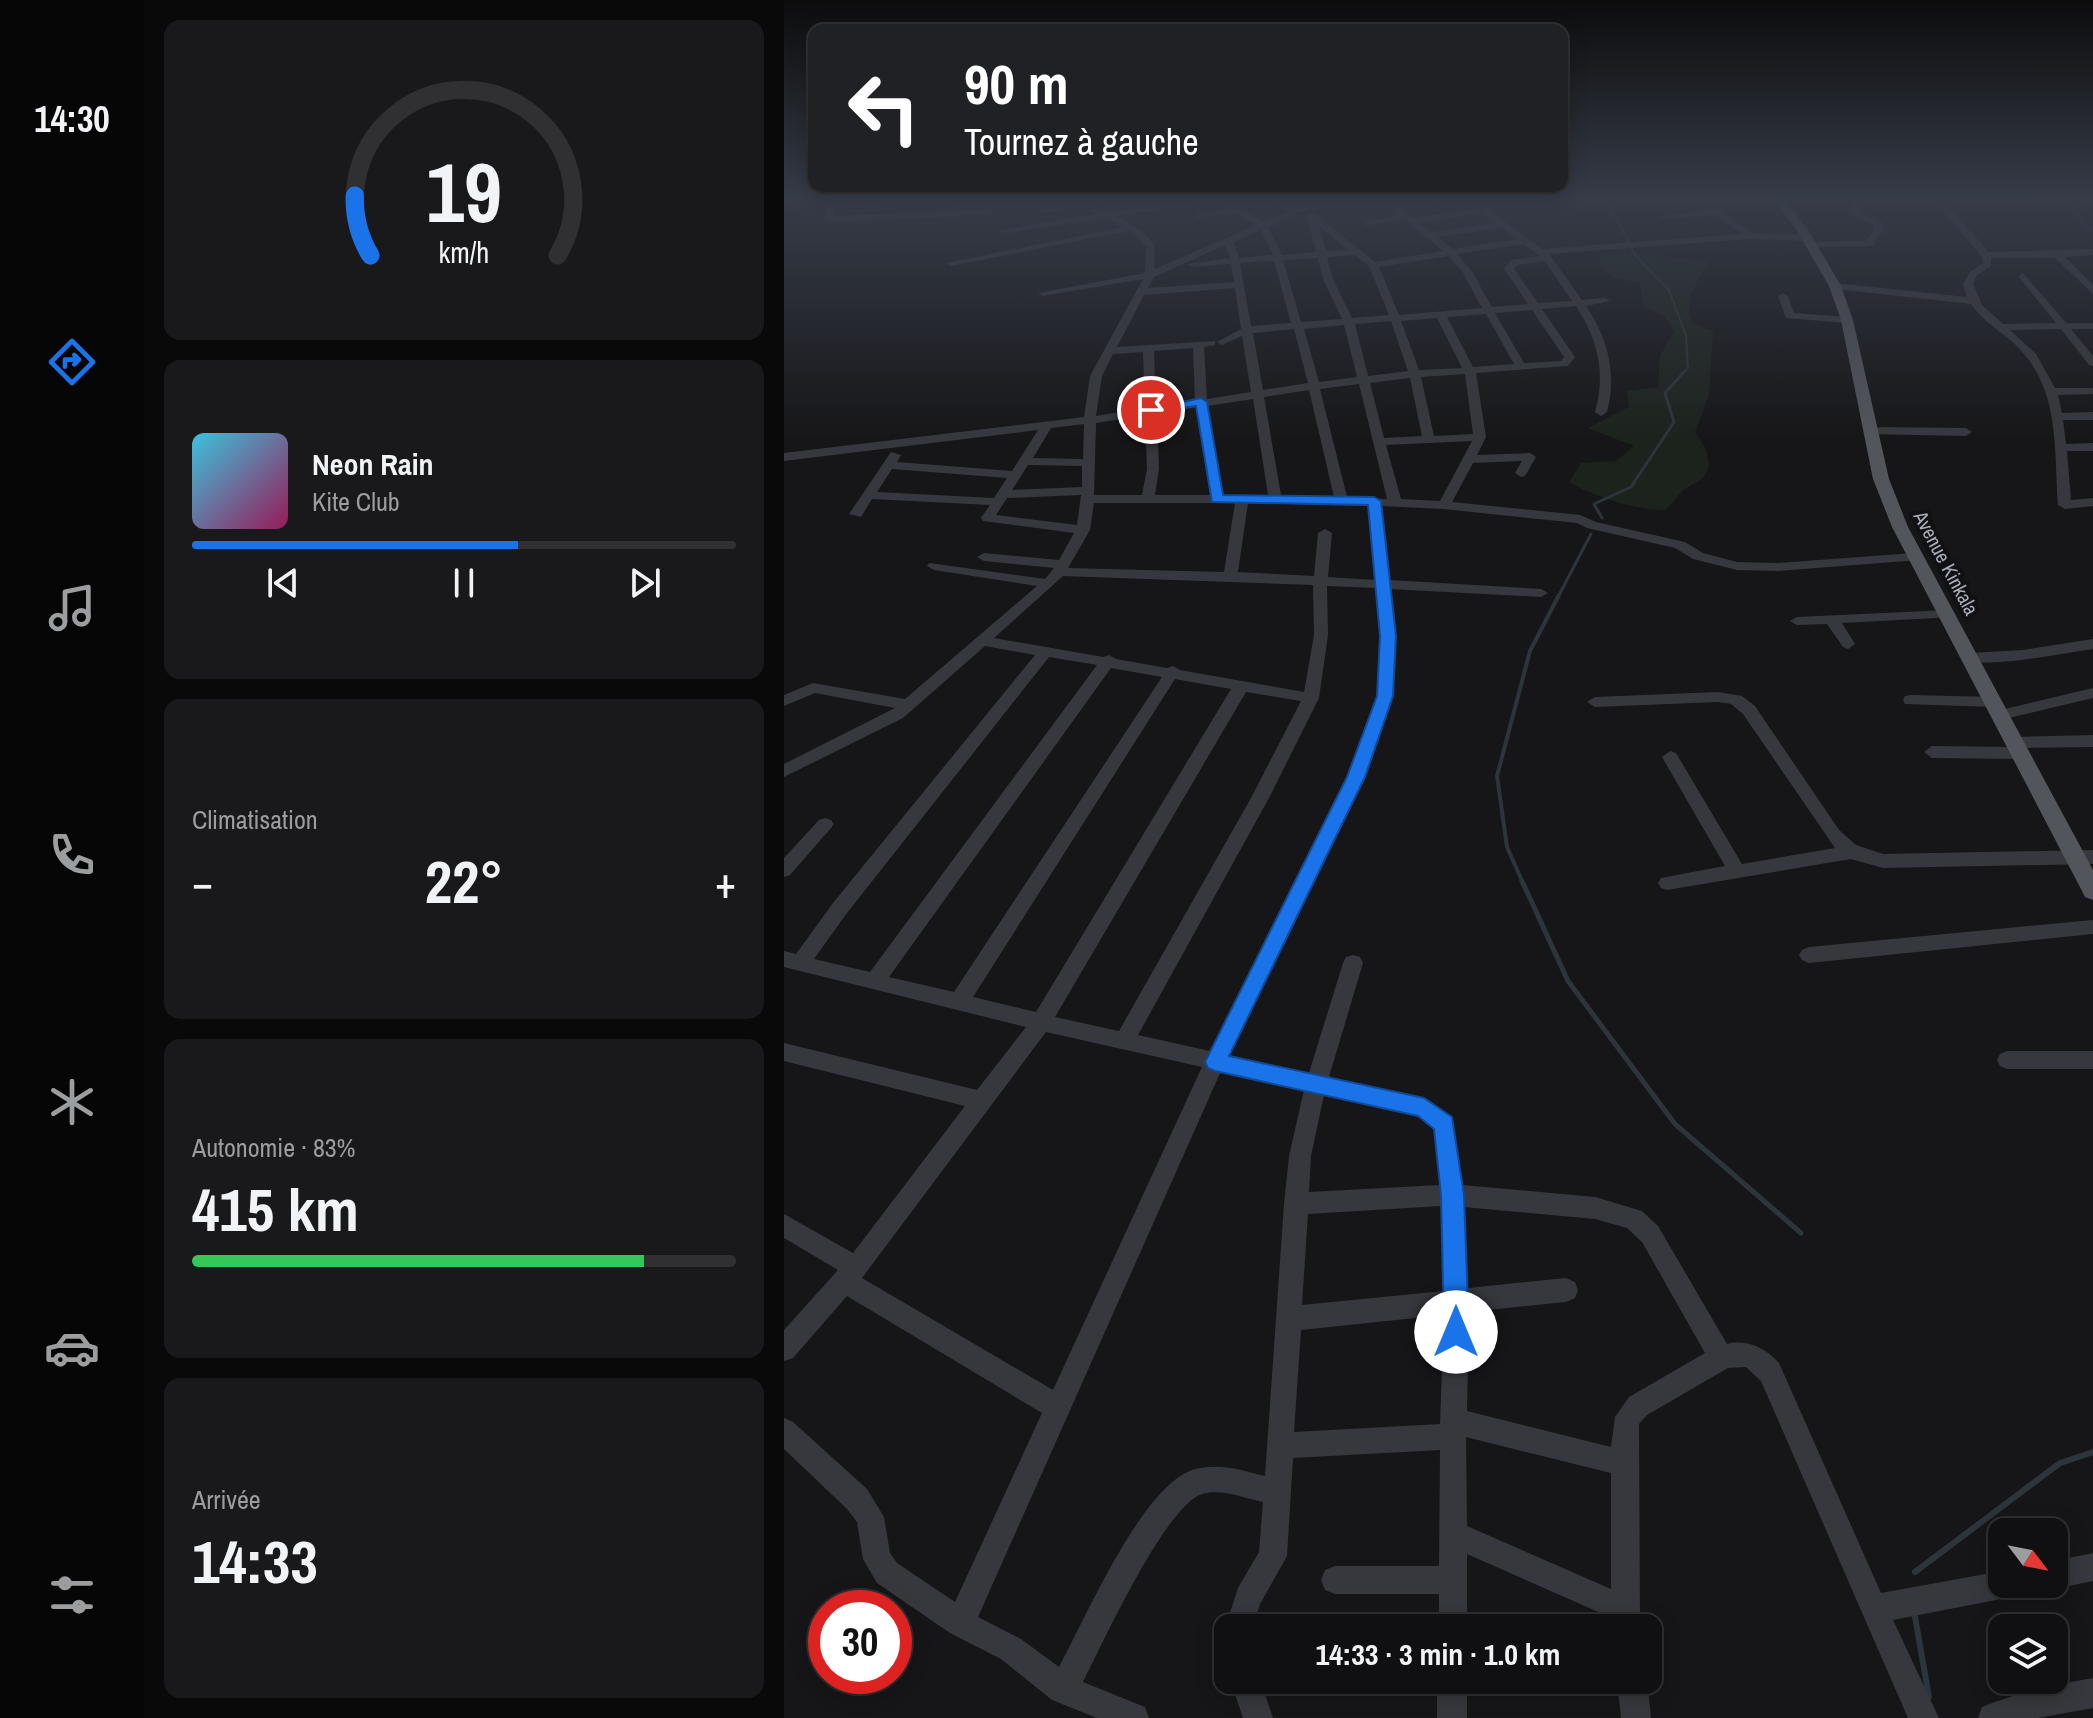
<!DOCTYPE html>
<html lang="fr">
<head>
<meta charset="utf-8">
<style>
	:root { --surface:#101012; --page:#19191b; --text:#f1f3f6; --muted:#9c9d9f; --line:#303032; --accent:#1a73e8 }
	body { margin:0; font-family:"Archivo Narrow",sans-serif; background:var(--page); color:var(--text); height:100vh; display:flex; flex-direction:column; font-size:30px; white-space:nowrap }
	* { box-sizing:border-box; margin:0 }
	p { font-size:26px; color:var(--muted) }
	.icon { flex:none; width:44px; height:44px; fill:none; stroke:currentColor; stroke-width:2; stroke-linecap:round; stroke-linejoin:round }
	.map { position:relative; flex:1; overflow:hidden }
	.side { display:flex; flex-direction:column; gap:20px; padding:20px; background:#09090a; width:640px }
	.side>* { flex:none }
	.hud { position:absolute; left:24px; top:24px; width:760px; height:168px; border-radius:16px; box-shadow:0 4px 20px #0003,0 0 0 2px var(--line); background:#202124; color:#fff; overflow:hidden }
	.needle { width:52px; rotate:122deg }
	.fabs { position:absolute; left:1204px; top:1518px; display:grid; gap:16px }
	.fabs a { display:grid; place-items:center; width:80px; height:80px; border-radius:16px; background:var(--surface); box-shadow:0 4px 20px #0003,0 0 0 2px var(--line); font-size:40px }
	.speed { position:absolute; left:24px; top:1590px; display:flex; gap:16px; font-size:40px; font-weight:700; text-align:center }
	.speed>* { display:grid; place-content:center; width:104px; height:104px; border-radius:50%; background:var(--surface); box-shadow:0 4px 20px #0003,0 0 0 2px var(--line); line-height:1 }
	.speed .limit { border:12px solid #d22; background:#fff; color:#111 }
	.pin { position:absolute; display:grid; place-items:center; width:68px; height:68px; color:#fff; margin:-34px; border:4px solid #fff; border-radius:50%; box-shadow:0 2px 8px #0007 }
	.me { position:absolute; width:88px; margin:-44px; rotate:0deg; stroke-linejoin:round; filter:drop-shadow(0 0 6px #0008) }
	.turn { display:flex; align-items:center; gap:28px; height:168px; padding:0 24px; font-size:36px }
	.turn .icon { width:104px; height:104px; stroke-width:2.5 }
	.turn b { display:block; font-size:56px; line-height:68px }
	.big { font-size:60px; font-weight:700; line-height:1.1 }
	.side .tile { flex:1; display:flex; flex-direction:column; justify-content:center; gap:12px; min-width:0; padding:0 28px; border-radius:16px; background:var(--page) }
	.side .dial { align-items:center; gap:0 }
	.dial svg { height:208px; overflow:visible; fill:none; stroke:var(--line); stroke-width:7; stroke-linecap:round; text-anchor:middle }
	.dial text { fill:var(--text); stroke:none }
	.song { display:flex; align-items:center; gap:24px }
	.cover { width:96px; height:96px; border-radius:12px; background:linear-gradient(135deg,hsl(190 70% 55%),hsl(330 70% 35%)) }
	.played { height:8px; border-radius:4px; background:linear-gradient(90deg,var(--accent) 60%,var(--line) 60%) }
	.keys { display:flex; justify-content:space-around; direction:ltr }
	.heat { display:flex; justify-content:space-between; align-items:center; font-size:44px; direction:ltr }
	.charge { height:12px; border-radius:6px; background:linear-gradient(90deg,#34c759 83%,var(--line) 0) }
	.trip { position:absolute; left:430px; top:1614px; width:448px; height:80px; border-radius:16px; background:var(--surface); box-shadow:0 4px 20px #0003,0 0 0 2px var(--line); font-weight:700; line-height:80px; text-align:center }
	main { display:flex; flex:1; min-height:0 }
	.menu { display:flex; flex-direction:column; width:144px; justify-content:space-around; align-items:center; background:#060607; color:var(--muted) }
	.menu .icon { width:56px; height:56px }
	.menu .on { color:var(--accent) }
	.menu b { font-size:36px; color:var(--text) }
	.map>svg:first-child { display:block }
	.green { fill:#1c231d }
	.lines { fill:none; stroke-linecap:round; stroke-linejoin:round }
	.stream-far4 { stroke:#2c353c; stroke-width:2 }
	.stream-far3 { stroke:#2c353c; stroke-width:3 }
	.stream-far2 { stroke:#2c353c; stroke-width:4 }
	.stream-far1 { stroke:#2c353c; stroke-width:5 }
	.stream { stroke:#2c353c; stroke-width:6 }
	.minor { fill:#37383d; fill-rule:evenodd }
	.major { fill:#53555c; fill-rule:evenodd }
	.route { fill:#1a73e8; stroke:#114b97; stroke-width:2 }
	.labels { text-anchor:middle; stroke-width:8; stroke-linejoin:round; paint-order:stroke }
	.far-street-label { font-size:20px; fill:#a8adb8; stroke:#111113 }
</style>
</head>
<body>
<main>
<nav class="menu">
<b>14:30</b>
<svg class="icon on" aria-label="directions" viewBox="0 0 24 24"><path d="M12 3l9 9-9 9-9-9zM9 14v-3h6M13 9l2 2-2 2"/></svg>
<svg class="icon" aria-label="music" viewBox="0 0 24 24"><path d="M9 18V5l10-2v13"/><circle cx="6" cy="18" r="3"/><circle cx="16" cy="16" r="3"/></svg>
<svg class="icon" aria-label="phone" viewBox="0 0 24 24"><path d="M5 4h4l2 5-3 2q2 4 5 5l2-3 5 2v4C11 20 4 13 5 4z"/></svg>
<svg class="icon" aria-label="climate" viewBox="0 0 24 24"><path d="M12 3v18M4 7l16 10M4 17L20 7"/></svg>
<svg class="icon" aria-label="car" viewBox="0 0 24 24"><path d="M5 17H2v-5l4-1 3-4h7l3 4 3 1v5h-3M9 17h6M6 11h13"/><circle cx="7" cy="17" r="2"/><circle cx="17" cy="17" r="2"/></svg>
<svg class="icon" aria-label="filters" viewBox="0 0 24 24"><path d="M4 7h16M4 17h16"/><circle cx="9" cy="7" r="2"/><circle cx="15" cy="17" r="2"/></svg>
</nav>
<section class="side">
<div class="tile dial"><svg viewBox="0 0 100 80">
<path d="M14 69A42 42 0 1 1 86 69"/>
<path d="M14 69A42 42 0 0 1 8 46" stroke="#1a73e8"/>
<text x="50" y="56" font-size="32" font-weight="700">19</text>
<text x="50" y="72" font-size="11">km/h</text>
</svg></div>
<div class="tile">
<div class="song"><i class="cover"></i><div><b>Neon Rain</b><p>Kite Club</p></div></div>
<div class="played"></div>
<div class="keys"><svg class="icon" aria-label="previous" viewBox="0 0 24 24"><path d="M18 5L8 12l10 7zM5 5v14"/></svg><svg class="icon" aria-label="pause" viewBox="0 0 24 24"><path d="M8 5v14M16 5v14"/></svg><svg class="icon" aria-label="next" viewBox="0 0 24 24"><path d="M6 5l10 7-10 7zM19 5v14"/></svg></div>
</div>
<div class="tile"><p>Climatisation</p>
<div class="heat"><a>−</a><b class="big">22°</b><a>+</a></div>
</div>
<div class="tile"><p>Autonomie · 83%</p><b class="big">415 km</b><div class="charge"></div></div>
<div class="tile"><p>Arrivée</p><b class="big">14:33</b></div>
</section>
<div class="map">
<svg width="1309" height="1718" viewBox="0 0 1309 1718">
	<rect width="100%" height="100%" fill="#161618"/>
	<path class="green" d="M833 252 926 261C917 272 895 310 910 323 914 326 924 329 929 331L925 395 911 432 922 449 925 466 919 478 899 490 882 510C851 510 811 497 785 482L797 463 832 461 850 446 804 428 845 407 843 391 874 387 876 356 890 331 881 317 860 307 855 282 830 278 816 266V257Z"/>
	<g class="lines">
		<g class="stream-far4">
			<path d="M822 199 851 255 885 290 902 336 904 368 898 374"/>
			<path d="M1283 199 1302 227 1309 231"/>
		</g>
		<g class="stream-far3">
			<path d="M818 518 810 504 847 487 890 422 881 393 900 372"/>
			<path d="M774 597 807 534"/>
		</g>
		<path class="stream-far2" d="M739 883 723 847 713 776 746 651 775 595"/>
		<path class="stream-far1" d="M738 881 784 981 891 1124 1017 1233"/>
		<g class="stream">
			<path d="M1131 1572 1276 1463 1309 1452"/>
			<path d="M1130 1611 1145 1697"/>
		</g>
		<g class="minor">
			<path d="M132 199H197L50 208V216L205 209 209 212 205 215 45 222 41 219 42 206 46 203Z"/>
			<path d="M312 199H335L310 205 325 212 413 199H441L479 222 505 211 485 199C497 199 504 207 515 208 532 209 562 199 584 199L514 213 484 227 498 255 532 252 522 214 529 212 591 262 659 251 620 219 580 226V222L614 215 596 199H606L613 205 677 199 619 210 629 218 693 208 682 199H692L758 249 958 234 931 215 880 219 876 216 933 209 969 233 1023 235 1028 238 1023 241 967 239 765 254 798 300 821 298 826 301 802 306C824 338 833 374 823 412L817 416 811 412C822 374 814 339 792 306L758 309 791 357 784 366 692 373 702 437 693 455 746 453 752 457 741 476 737 477 731 473 738 461 689 463 668 502 796 515 812 522 901 542 919 553 953 562 994 563 1130 553 1137 557 1135 560 994 571 953 570 909 559 891 548 803 528 793 523 660 509 597 506 605 580 757 589 764 593 757 597 606 589 611 636 609 696 580 777 445 1055 525 1073 559 963 562 957 569 955 576 957 579 963 545 1077 640 1098 668 1117 678 1185 811 1197 858 1211 874 1226 943 1344C964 1339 981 1348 995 1363L1097 1593 1218 1571V1584H1236L1232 1594 1222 1598 1109 1620 1155 1718H1124L977 1381 962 1367 944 1368 863 1415 855 1424 856 1628H828V1618L683 1554V1628H655V1594H551L541 1590 537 1580 541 1570 551 1566H655L656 1450 509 1458 503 1556 476 1604 469 1628H444V1636L441 1628 454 1588 475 1552 479 1502C461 1498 436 1488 418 1494 381 1506 318 1645 299 1682L361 1707 365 1718H313L268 1700 217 1659 166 1633 93 1583 79 1559 73 1522 63 1509 0 1449V1418L9 1422 83 1489 100 1517 106 1553 113 1563 171 1602 258 1413 63 1296 9 1358 0 1361V1330L54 1270 0 1238V1214L69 1253 181 1106 0 1061V1043L193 1090 242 1027 0 967V951L12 954 49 903 251 655 201 646 119 718 0 777V764L111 708 31 693 0 706V695L29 683 121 699 253 586 150 570 143 566 145 563 261 579 270 568 200 561 193 557 200 553 275 560 290 533 199 521 197 518 206 505 88 499 77 517 65 514 107 452 117 455 113 462 228 471 254 430 0 461V453L300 417 306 376 359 279 259 296 254 293 361 273 362 246 345 231 167 266 162 263 339 227 323 218 220 233 215 230 314 214 298 207 258 213 254 210ZM432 202 444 209 413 214V218L451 213 472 225 371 269 370 244 358 231 333 216ZM699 213 712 223 647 232 635 223ZM535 226 564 250 542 251ZM718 228 733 239 669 249 653 237ZM477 230 489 255 455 258 450 242ZM739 244 756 256 727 260 720 269 744 304 708 307 687 270 673 254ZM441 245 446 258 403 264 408 267 447 264 450 282 364 288 370 277ZM571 255 585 266 605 315 568 318 549 279 543 257ZM664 256 678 271 698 308 615 315 595 267ZM534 258 539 279 558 319 517 322 499 260ZM490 261 507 323 467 326 456 263ZM761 261 788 301 754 303 730 269 733 265ZM451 288 457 329 433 342 438 345 458 336 467 392 423 399 420 347 431 345V341L333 347 360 295ZM748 310 780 357 777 361 740 363 711 313ZM702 314 730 364 689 367 663 317ZM653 318 678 368 635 370 617 321ZM607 321 624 371 584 376 571 324ZM560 325 573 377 535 382 520 329ZM510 329 524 383 479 390 469 333ZM409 348 411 401 372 407 370 351ZM359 352 361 408 312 416 318 376 329 354ZM681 374 689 434 650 436 637 377ZM626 378 638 436 600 438 586 383ZM575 384 603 499 563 497 536 389ZM525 390 550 497 497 495 480 397ZM469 399 484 495H439L423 406ZM412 407 426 495H371L375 469 373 414ZM361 415 363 469 358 495H310L312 423ZM300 424 299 459 249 458 267 428ZM688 441 656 501 617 499 602 445ZM244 465 298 466V487L228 490ZM108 469 223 478 210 498 93 492ZM297 495 293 525 212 515 223 498ZM310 503H451L440 572 284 568 306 530ZM464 503 584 506 591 580 544 577 548 533 541 529 534 533 530 576 454 572ZM279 576 529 585 530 635 520 692 396 670 389 666 383 668 332 659 325 655 319 657 210 638ZM543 586 592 588 597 636 593 696 564 777 426 1051 354 1035 485 798 535 698 544 635ZM265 657 313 665 86 972 30 959 63 913ZM327 668 378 677 170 992 105 977ZM391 679 447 689 252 1012 189 997ZM462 692 517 701 467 798 335 1031 271 1017ZM262 1032 418 1067 269 1390 78 1278ZM437 1071 520 1090 505 1156 500 1204 481 1476C458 1470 432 1462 408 1470 357 1488 301 1619 275 1667L237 1639 194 1617ZM540 1095 634 1116 650 1129 656 1185 525 1192 527 1156ZM657 1206 660 1291 518 1305 524 1214ZM680 1207 811 1219 843 1228 858 1242 921 1353 845 1397 831 1417 827 1447 683 1411 685 1312 782 1302 791 1298 794 1290 791 1282 782 1278 684 1288ZM660 1315 656 1424 510 1432 517 1330ZM682 1437 827 1473V1589L683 1526Z"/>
			<path d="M1067 199H1076L1078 203 1075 211 1098 222 1100 230 1092 239 1090 246 1024 247 1027 242 1082 241 1090 230 1089 224 1068 215 1065 209 1069 203Z"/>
			<path d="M1120 199 1160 201 1205 252 1309 249V255L1281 257 1309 285V294L1271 258H1207V266L1193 275 1189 284 1198 305 1219 324 1272 323 1234 276 1239 273 1282 323H1309V329H1287L1309 356V366L1305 365 1277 329 1226 330 1252 354 1271 388H1309V394L1274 395 1278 413 1309 412V420H1279L1282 444 1309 443V451H1283L1287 500 1309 498V506L1281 509 1274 505C1270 454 1276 395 1240 354 1224 334 1201 325 1187 304L1051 289 1046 286 1051 283 1183 297 1179 284 1186 272 1199 263 1197 256 1154 205Z"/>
			<path d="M999 293 1004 296 1010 313 1063 317 1068 320 1063 323 1002 318 994 296Z"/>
			<path d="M1087 427 1182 428 1188 432 1182 436 1083 434V428Z"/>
			<path d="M1165 610 1172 614 1170 617 1058 623 1071 644 1064 649 1059 647 1043 624 1013 625 1006 621 1013 617Z"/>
			<path d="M1309 639V649C1286 652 1193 671 1178 658L1186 653 1239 650Z"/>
			<path d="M1309 688V698L1217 720 1209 715 1217 710Z"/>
			<path d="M934 692 958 696 971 706 1055 830 1072 845 1099 854 1309 850V864L1099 868 1067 859 883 890 877 888 874 883 877 878 941 866 878 757 886 751 892 753 958 864 1051 848 959 714 947 704 934 702 811 707 803 702 811 697Z"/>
			<path d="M1127 695 1210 697 1218 702 1210 707 1121 704 1119 700 1121 696Z"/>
			<path d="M1309 735V747L1239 748 1244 753 1236 759 1148 758 1140 752 1148 746 1227 747 1223 743 1231 737Z"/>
			<path d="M41 818 47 820 50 824 47 828 6 875 0 877V858L35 820Z"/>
			<path d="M1309 920V934L1025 963 1018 960 1015 955 1018 950 1025 947Z"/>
			<path d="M1223 1051H1309V1069H1223L1216 1066 1213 1060 1216 1054Z"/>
			<path d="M1309 1553V1581L1270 1589 1260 1585 1270 1584V1561Z"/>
			<path d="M1309 1678V1708L1254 1718H1194L1198 1707C1234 1692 1271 1685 1309 1678Z"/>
			<path d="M446 1680H476L489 1718H459Z"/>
			<rect x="653" y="1680" width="30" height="38"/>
			<path d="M833 1680H863L867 1718H837Z"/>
		</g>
		<path class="major" d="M989 199H1000L1023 228 1057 286 1069 320 1105 479 1124 527 1309 870V900L1301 897 1298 891 1108 527 1089 479 1057 320 1045 286 1012 229Z"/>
	</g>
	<linearGradient id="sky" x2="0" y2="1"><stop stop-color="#0c0c0d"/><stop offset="0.45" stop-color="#363c48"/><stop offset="1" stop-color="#363c48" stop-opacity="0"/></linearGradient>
	<rect width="1309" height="440" fill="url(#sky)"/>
	<path class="route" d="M417 398 423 402 439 495 590 497 597 501 612 636 609 696 581 777 445 1056 640 1098 668 1117 680 1195 685 1332 681 1341 672 1345 663 1341 660 1332 657 1195 650 1129 634 1116 431 1071 424 1068 421 1062 563 777 593 696 596 636 584 505 428 502 412 406 367 413 361 410Z"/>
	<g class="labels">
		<g class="far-street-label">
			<text transform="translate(1162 563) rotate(62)" y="7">Avenue Kinkala</text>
		</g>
	</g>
</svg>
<div class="fabs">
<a><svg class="needle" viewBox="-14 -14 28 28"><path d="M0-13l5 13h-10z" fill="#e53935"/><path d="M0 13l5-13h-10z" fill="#9c9d9f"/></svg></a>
<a><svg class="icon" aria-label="layers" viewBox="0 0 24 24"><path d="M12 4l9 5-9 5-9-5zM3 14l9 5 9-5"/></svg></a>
</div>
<div class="speed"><div class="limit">30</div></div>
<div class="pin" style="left:367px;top:410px;background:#d93025"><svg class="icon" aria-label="arrive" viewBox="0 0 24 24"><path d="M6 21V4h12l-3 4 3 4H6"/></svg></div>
<svg class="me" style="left:672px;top:1332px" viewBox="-20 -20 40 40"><circle r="19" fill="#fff"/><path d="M0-13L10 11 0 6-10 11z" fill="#1a73e8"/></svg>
<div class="trip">14:33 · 3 min · 1.0 km</div>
<div class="hud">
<div class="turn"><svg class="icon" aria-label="left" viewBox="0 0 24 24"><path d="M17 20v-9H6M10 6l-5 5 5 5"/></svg><div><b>90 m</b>Tournez à gauche</div></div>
</div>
</div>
</main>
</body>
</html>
